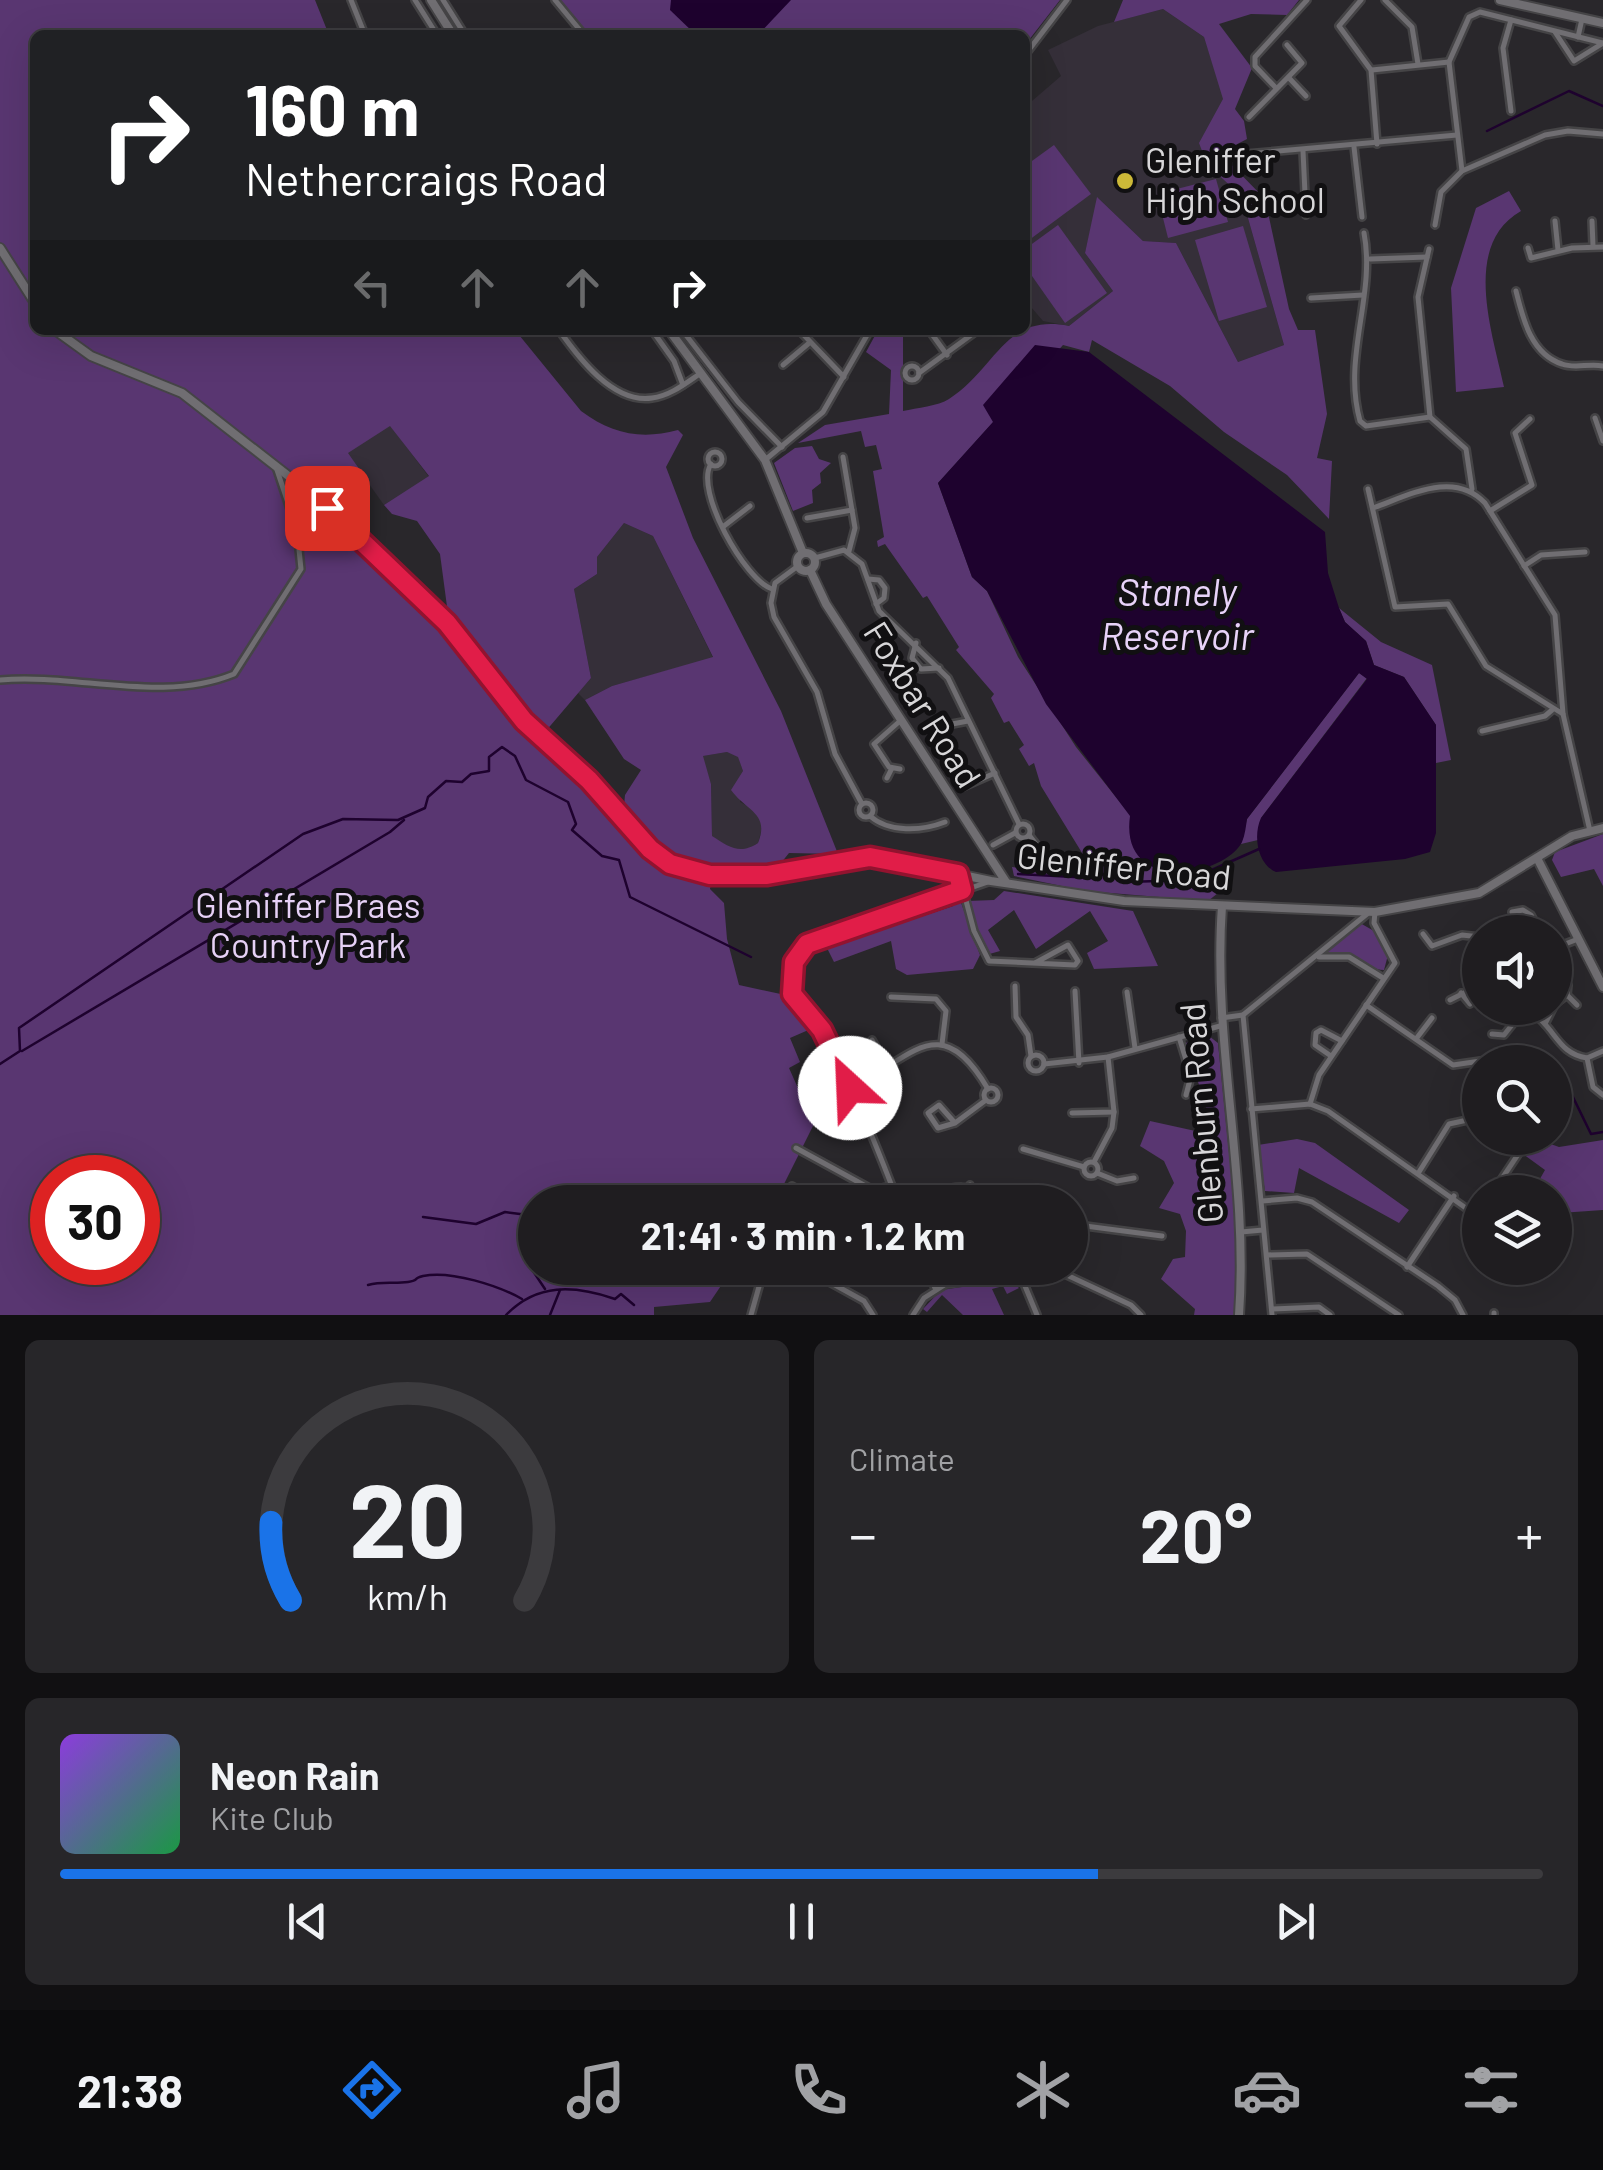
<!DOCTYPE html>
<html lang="en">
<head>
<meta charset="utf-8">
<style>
	:root { --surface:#1f1d20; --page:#272629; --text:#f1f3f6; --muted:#a1a2a5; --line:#3c3b3e; --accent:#1a73e8 }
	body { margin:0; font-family:Barlow,sans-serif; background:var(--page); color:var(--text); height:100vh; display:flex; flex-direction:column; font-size:38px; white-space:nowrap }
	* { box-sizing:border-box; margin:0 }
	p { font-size:32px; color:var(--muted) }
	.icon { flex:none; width:55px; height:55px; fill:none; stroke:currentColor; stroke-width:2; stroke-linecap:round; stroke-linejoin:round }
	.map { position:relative; height:1315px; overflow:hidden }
	.drawer { display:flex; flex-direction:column; gap:25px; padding:25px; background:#111012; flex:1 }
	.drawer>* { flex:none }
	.top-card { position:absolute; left:30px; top:30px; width:1000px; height:305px; border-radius:15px; box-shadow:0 10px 40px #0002,0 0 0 2px var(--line); background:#202124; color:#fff; overflow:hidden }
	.controls { position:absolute; left:1462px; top:915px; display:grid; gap:20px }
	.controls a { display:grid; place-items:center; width:110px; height:110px; border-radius:50%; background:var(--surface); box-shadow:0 10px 40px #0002,0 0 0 2px var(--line); font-size:50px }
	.speed { position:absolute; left:30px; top:1155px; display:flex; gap:20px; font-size:50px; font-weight:700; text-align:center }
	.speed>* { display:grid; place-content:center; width:130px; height:130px; border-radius:50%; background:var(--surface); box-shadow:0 10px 40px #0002,0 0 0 2px var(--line); line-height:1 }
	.speed .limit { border:15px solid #d22; background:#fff; color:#111 }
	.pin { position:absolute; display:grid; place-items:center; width:85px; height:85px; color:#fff; margin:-42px; border-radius:20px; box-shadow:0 5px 15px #0006 }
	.me { position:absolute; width:110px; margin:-55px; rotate:335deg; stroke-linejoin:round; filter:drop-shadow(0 0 8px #0008) }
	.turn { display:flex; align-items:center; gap:35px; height:210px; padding:0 50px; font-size:45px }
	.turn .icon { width:130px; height:130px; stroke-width:2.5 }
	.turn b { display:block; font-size:70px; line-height:85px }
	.lanes { display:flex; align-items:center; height:95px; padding:0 50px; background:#0003; justify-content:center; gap:50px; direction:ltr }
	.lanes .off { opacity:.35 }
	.big { font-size:75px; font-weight:700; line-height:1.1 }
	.drawer .widget { flex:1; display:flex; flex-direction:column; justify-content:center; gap:15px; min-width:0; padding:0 35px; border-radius:15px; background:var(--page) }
	.drawer .dial { align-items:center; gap:0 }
	.dial svg { height:260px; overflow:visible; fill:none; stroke:var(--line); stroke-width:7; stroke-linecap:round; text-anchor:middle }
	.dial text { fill:var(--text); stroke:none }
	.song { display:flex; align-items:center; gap:30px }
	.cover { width:120px; height:120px; border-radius:15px; background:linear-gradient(135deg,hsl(270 70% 55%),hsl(140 70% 35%)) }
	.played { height:10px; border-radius:5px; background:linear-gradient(90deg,var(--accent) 70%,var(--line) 70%) }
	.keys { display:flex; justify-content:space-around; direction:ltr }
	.heat { display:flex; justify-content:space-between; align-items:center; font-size:55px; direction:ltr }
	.drawer .tiles { flex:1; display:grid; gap:25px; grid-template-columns:1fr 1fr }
	.widget:last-child { grid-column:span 2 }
	.trip { position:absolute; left:518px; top:1185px; width:570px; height:100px; border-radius:50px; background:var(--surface); box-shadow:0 10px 40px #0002,0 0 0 2px var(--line); font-weight:700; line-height:100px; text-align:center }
	.dock { display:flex; height:160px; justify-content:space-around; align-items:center; background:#0c0c0d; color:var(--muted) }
	.dock .icon { width:70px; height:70px }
	.dock .on { color:var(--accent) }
	.dock b { font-size:45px; color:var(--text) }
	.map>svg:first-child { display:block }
	.built { fill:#352f39 }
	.green { fill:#593671; fill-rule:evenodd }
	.water { fill:#1e022e }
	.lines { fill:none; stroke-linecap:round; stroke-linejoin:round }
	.stream { stroke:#1e022e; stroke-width:2.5 }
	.street-casing { stroke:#454446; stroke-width:10 }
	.secondary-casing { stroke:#454446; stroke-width:12 }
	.street { stroke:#706e72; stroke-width:5 }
	.secondary { stroke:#706e72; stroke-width:8 }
	.route-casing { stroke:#92132f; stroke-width:25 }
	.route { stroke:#e11d48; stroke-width:18 }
	.poi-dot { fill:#cdb938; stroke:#111012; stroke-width:4 }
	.labels { text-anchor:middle; stroke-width:10; stroke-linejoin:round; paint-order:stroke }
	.poi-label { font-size:35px; fill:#d8d7d9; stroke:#111012; text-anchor:start }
	.street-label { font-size:35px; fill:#d8d7d9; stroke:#111012 }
	.park-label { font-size:35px; fill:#e6d1f6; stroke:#111012 }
	.water-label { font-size:38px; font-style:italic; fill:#e8d3f9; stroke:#111012 }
</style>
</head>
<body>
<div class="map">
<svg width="1603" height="1315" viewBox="0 0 1603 1315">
	<rect width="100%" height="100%" fill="#29272b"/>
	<g class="built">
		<path d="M1163 9 1204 37 1224 99 1207 164 1242 197 1284 345 1238 362 1176 243 1143 241 1098 198 1085 253 1113 291 1069 326 1043 321 1025 300V107L1061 76 1048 50 1098 26Z"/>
		<path d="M390 425 429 477 384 505 347 453Z"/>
		<path d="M624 523 653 536 713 658 612 686 585 700 578 693 591 678 574 589 597 574V557Z"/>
		<path d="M727 752 738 756 743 771 740 802 757 811 763 824 758 843 747 850 733 849 712 837 711 784 702 756Z"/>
	</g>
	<g class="green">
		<path d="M0 0H315L329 35H35V330H515L581 411C612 434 641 440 678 430L683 435 666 467 693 538 781 711 838 854 789 853 777 868 713 870 710 889 724 903 727 939 739 985 790 996 813 1028 790 1038 800 1062 789 1068 814 1124 775 1202H535V1268H733L710 1302 654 1307V1315H0ZM390 426 429 476 384 505 392 514 417 521 440 554 448 614 401 573 342 498 362 473 348 453ZM624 523 653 536 713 657 612 686 585 700 624 759 641 770 625 795 624 806 545 732 591 678 574 589 597 574V557ZM727 752 738 757 743 771 731 790C746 811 770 813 758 843 740 855 729 847 712 836L711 784 703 756ZM52 1178H138V1262H52Z"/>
		<path d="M559 0H1060L1025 45V35H589Z"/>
		<path d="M1123 0H1299L1287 15 1251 14 1219 24 1252 68 1235 109 1244 121 1247 139 1220 153 1265 199 1289 309 1298 330H1315L1327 414 1317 458 1332 461 1329 519 1287 475 1224 432 1170 386 1092 340 1089 352 1063 345 938 483 972 577 987 591 1018 657 1076 747 1131 816 1156 871H1194L1218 893 1208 901 1086 891 1014 876 1012 867 1067 874 1087 861 1041 786 1034 763 1029 766 1019 749 1024 745 1009 721 1004 723 991 698 994 694 956 650 959 647 927 596 923 598 885 544 878 547 877 541 884 537 873 471 882 469 876 445 865 447 861 431 798 443 825 425 889 414 891 370 866 352 878 330H903V411C917 408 938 406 949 399 997 368 1004 313 1069 326L1113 291 1085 253 1097 197 1143 241 1176 243 1238 362 1284 345 1242 197 1207 164 1199 143 1223 99 1204 37 1163 9 1114 22Z"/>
		<path d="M1054 145 1091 194 1025 243V166Z"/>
		<path d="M1216 179 1228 222 1168 238 1157 194Z"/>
		<path d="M1509 191 1521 211C1461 245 1493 334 1504 387L1456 392 1451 288 1476 208Z"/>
		<path d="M1058 225 1107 293 1065 323 1025 266V249Z"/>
		<path d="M1243 226 1267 307 1219 321 1195 240Z"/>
		<path d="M812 446 819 459 831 463 820 473 821 483 812 490 813 503 793 511 774 463 795 448Z"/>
		<path d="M1339 608 1381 642 1432 665 1451 760 1436 763V725L1404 677 1374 665 1366 641 1345 622Z"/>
		<path d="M1359 673 1367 678 1261 818 1258 840 1241 844 1247 819Z"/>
		<path d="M1603 834V886L1594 869 1561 877 1552 860 1555 852Z"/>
		<path d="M1004 891 1133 911 1158 966 1094 969 1087 953 1108 941 1090 911 1036 949 1014 910 988 930 1000 951 986 955 968 901 994 900Z"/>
		<path d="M959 897 980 955 973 969 907 975 896 969 891 941 834 962 825 944Z"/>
		<path d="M1360 923 1374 931 1388 955 1384 970C1365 969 1353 954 1325 953Z"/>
		<path d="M1205 1033 1218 1043 1235 1213 1236 1315H1194L1195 1309 1161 1279 1173 1259 1185 1257 1186 1231 1180 1214 1159 1208 1174 1183 1164 1161 1140 1146 1150 1121 1200 1132 1198 1117 1208 1114 1186 1043Z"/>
		<path d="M1534 1138 1559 1147 1603 1140V1210L1560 1213 1555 1192 1537 1184 1545 1170 1523 1154Z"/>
		<path d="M1297 1139 1315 1143 1409 1210 1399 1223 1299 1168 1294 1193 1265 1191 1258 1145Z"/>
		<path d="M1010 1280 1019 1288 1007 1294 1003 1286 992 1289 1004 1315H963L942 1295 927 1312 923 1309 941 1290Z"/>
	</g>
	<g class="water">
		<path d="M671 0H791L759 34 696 35 670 10Z"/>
		<path d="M1035 345 1089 352 1325 532 1328 573 1339 608 1345 622 1366 641 1374 665 1404 677 1436 725V833L1430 852 1405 859 1276 872C1257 864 1253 835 1261 818L1367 679 1359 673 1247 819C1246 826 1245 835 1242 842 1223 878 1119 894 1130 816L1046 704 987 591 972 577 938 483 993 422 983 405Z"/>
	</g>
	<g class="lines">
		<g class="stream">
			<path d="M1487 131 1569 91 1603 106"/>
			<path d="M1018 874 1093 878 1107 873 1127 882 1189 880 1259 849"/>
			<path d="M819 949 952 905"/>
			<path d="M22 1051 390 832 404 820"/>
			<path d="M1508 1055 1531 1062"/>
			<path d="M0 1064 20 1051 19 1028 303 834 343 819 398 820 425 808 428 797 446 781 462 782 471 774 489 771V757L502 747 515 756 526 780 568 802 576 824 572 830 602 856 619 860 630 897 751 957"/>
			<path d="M1555 1080 1570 1091 1591 1134 1603 1132"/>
			<path d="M423 1217 476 1224 505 1212 528 1215 527 1262 545 1289"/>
			<path d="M368 1285C382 1281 394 1284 408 1282 421 1280 411 1279 423 1276 451 1270 499 1286 522 1299"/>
			<path d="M506 1315C537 1283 574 1285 615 1299L621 1294 634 1305"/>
			<path d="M550 1315 560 1290"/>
		</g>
		<g class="street-casing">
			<g id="street">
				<path d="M351 0 365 35"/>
				<path d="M415 0 437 35"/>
				<path d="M443 0 465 35"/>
				<path d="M555 0 584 35"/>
				<path d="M1361 0 1339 26 1371 70 1377 144"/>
				<path d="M1385 0 1412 27 1418 64"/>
				<path d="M1555 32 1574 61 1603 43"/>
				<path d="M1578 37 1582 19"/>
				<path d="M1025 55 1067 0"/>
				<path d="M1372 70 1449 62"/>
				<path d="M1289 78 1306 96"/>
				<path d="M1276 88 1255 66V57L1307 0"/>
				<path d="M1511 111 1503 48 1511 20"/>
				<path d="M1249 117 1302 63 1287 45"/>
				<path d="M1354 147 1362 217"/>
				<path d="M1303 151 1306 215"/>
				<path d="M1246 154 1457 135"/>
				<path d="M1462 171 1449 62 1469 17 1480 12 1603 43"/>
				<path d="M1555 221 1558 250"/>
				<path d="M1592 221 1593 246"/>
				<path d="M1435 225 1441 192 1462 171 1545 135 1568 131 1603 134"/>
				<path d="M1364 233C1376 295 1342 357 1360 421L1366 426 1430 417"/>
				<path d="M1528 248 1531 258 1572 248 1603 247"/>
				<path d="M1429 249 1418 297 1430 417 1466 449 1472 489"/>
				<path d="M1370 259 1427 257"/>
				<path d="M1516 291C1523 319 1531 354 1562 364 1575 369 1589 363 1603 366"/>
				<path d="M1311 298 1363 295"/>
				<path d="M559 330C578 357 613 404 652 398 670 396 686 383 701 373"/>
				<path d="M652 330 674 361 683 385"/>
				<path d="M682 330 738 402 782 447"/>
				<path d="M799 330 844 377"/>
				<path d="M929 330 947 355"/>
				<path d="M783 365 808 344"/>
				<circle cx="912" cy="373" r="7"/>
				<path d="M919 373 978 330"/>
				<path d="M1595 418 1603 441"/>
				<circle cx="715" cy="459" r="7"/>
				<path d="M843 457 855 528 849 551"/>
				<path d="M765 460 823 412 870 330"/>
				<path d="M711 464C694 490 745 580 772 589"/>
				<path d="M1368 489 1395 607 1448 604 1486 666 1563 714"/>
				<path d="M1373 508C1410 495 1454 470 1485 503L1555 615 1563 714 1590 831"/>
				<path d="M1490 511 1532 485 1515 433 1530 419"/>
				<path d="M807 518 852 510"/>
				<path d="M724 526 750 506"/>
				<path d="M815 558 844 550 862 564 879 611 948 678 1019 824"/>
				<path d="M798 566 775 583 771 603 774 617 817 692 835 754 862 804"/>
				<path d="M1524 566 1541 555 1585 552"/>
				<path d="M868 579 879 580 885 588 884 598 876 604"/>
				<path d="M916 643 912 658 921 669 939 668"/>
				<path d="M0 680C75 673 161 704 234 674L301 569 297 530 277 470"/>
				<path d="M931 728 968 721"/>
				<path d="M1482 731 1545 716 1552 710"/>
				<path d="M900 769 889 767 874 744 900 721"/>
				<path d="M887 778 892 768"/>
				<path d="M963 787 995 773"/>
				<circle cx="866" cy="810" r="7"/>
				<path d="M870 816C889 833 922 831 945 822"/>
				<circle cx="1023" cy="831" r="7"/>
				<path d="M1029 835 1056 870"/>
				<path d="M993 845 1015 833"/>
				<path d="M959 874 974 931 989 961 1075 965 1078 961 1068 945 1035 963"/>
				<path d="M1512 912 1523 910 1531 915 1540 932"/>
				<path d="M1423 934 1432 946 1462 935 1480 937"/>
				<path d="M1555 948 1578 939"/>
				<path d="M1319 957H1349L1383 978"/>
				<path d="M1568 985 1567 995 1577 1005"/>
				<path d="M1015 986 1016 1017 1028 1035 1031 1056"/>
				<path d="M1075 991 1079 1063"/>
				<path d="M1127 992 1135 1048"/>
				<path d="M1461 993 1470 1004"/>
				<path d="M891 997 936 999 946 1011 942 1044"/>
				<path d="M1450 1000 1474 988 1480 989"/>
				<path d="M1555 1004 1567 995"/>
				<path d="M1366 1005 1453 1065 1508 1057 1525 1062"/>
				<path d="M1520 1008C1527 1012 1536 1015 1542 1021 1558 1037 1562 1054 1587 1058L1603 1051"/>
				<path d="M1221 1018 1243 1015"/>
				<path d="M1545 1024 1553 1008"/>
				<path d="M1492 1034 1504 1035 1523 1011"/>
				<path d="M1179 1037 1191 1076 1186 1095"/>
				<path d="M1416 1039 1432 1018"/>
				<path d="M872 1040 888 1068"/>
				<circle cx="1036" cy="1063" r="8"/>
				<path d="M1331 1056 1315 1045 1316 1033 1321 1030 1342 1041"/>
				<path d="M1587 1058 1593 1087 1603 1095"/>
				<path d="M1044 1064 1108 1057 1220 1026"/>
				<circle cx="991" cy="1095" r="7"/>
				<path d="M850 1088C911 1060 939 1006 988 1089"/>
				<path d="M1310 1104 1319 1075 1395 963 1374 923 1375 912"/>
				<path d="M1251 1109 1310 1104 1328 1111 1480 1218"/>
				<path d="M1072 1113 1114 1112 1108 1057"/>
				<path d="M955 1123 938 1128 928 1113 939 1105 955 1123 986 1100"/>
				<path d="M1500 1138 1520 1151"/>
				<path d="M796 1148 873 1190 892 1186"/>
				<path d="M1023 1149 1084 1167"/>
				<circle cx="1091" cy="1169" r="7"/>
				<path d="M1094 1162 1112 1128 1114 1112"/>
				<path d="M1419 1172 1449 1124 1472 1119 1480 1125"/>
				<path d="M1097 1173 1117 1181 1134 1178"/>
				<path d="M792 1186 820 1202"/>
				<path d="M1493 1192 1529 1138"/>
				<path d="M1262 1201 1297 1198 1312 1202 1438 1286 1455 1300 1463 1315"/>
				<path d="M898 1202C870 1129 842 1055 792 994L794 962 807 944 988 882"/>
				<path d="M904 1202C956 1182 968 1183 1020 1202"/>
				<path d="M969 1202 970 1185"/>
				<path d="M1070 1224 1162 1236"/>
				<path d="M1241 1232 1263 1230"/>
				<path d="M1070 1240 1075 1224"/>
				<path d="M1267 1255 1307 1254 1399 1315"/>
				<path d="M1407 1267 1454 1196"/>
				<path d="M804 1268 864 1301 873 1315"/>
				<path d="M926 1268 935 1288"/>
				<path d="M1020 1274 1037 1315"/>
				<path d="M1273 1309 1319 1307 1330 1315"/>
				<path d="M1494 1313V1315"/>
				<path d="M751 1315 762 1276 770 1268"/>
				<path d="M913 1315 924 1298 946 1284 1056 1270 1131 1305 1141 1315"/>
				<path d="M1272 1315 1243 1015 1367 914"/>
			</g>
		</g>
		<g class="secondary-casing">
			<g id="secondary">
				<path d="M431 0 453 35"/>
				<path d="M1500 0 1603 23"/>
				<path d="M0 248 35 303"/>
				<path d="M55 330 91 356 182 393 305 489 447 623 524 721 589 779 658 857 683 869 710 875H767L882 858 991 881 1124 901 1375 912 1479 893 1572 836 1603 828"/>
				<path d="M669 330 765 460 803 553"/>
				<circle cx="806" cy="562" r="9"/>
				<path d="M810 570 826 604 1006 882"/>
				<path d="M1537 858 1603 987"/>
				<path d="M1222 906C1212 1044 1249 1179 1239 1315"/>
			</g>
		</g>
		<use href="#street" class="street"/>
		<use href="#secondary" class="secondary"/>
	</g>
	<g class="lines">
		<g class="route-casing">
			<path id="route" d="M327 508 447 623 524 721 589 780 650 849 670 864 710 875H767L870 857 958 874 962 890 807 944 794 962 792 994 822 1030 850 1088"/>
		</g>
		<use href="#route" class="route"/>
	</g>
	<circle class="poi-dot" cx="1125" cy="181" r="10"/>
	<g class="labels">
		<g class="poi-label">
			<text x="1145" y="173">Gleniffer<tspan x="1145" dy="40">High School</tspan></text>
		</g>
		<g class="street-label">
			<text transform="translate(922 705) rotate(58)" y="12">Foxbar Road</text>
			<text transform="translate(1124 867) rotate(6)" y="12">Gleniffer Road</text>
			<text transform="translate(1202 1113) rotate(-95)" y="12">Glenburn Road</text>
		</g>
		<g class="park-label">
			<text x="308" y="918">Gleniffer Braes<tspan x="308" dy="40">Country Park</tspan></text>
		</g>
		<g class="water-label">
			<text x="1177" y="606">Stanely<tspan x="1177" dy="44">Reservoir</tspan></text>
		</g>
	</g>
</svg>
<div class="controls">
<a><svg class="icon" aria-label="sound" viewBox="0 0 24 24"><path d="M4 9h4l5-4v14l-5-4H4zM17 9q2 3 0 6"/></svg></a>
<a><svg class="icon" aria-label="search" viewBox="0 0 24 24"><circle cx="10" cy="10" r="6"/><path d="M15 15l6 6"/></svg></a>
<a><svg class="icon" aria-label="layers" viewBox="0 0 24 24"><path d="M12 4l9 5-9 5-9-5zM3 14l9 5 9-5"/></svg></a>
</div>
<div class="speed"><div class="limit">30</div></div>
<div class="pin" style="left:327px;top:508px;background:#d93025"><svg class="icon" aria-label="arrive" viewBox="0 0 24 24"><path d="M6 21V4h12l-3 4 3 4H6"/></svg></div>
<svg class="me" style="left:850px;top:1088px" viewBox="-20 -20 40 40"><circle r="19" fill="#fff"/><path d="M0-13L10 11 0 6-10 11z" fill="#e11d48"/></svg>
<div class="trip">21:41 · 3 min · 1.2 km</div>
<div class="top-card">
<div class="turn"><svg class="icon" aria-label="right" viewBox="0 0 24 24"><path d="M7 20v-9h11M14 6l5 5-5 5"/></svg><div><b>160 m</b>Nethercraigs Road</div></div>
<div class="lanes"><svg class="icon off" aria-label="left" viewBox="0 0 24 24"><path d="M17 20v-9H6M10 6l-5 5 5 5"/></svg><svg class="icon off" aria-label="ahead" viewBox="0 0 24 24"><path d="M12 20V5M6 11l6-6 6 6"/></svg><svg class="icon off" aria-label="ahead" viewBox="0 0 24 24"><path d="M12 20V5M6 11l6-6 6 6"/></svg><svg class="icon" aria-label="right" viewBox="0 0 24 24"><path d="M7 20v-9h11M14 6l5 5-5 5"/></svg></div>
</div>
</div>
<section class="drawer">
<div class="tiles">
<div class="widget dial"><svg viewBox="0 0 100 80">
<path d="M14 69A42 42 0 1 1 86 69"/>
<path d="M14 69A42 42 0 0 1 8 45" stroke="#1a73e8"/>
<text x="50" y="56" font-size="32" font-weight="700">20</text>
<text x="50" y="72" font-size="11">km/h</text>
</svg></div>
<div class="widget"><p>Climate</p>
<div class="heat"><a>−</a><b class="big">20°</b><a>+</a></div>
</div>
<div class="widget">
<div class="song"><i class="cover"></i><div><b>Neon Rain</b><p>Kite Club</p></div></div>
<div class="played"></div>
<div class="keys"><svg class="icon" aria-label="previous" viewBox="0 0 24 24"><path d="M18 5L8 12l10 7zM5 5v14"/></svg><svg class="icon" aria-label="pause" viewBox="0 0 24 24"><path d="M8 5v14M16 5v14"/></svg><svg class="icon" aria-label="next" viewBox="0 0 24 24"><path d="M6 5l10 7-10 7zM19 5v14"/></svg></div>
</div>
</div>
</section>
<nav class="dock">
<b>21:38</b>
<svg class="icon on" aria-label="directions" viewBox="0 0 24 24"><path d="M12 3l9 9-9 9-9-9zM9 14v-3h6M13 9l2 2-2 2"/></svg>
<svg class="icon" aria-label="music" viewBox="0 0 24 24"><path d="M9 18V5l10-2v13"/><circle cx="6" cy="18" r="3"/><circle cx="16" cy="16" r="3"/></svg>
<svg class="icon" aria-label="phone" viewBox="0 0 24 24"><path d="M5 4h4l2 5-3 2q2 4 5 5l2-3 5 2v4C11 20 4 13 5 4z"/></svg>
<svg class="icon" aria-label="climate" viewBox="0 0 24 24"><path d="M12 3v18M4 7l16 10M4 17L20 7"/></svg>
<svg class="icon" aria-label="car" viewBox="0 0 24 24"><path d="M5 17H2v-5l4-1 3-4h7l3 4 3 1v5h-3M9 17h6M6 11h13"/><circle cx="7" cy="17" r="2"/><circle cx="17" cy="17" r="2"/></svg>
<svg class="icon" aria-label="filters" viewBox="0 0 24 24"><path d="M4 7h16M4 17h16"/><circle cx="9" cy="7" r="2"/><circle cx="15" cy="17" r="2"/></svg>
</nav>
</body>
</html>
